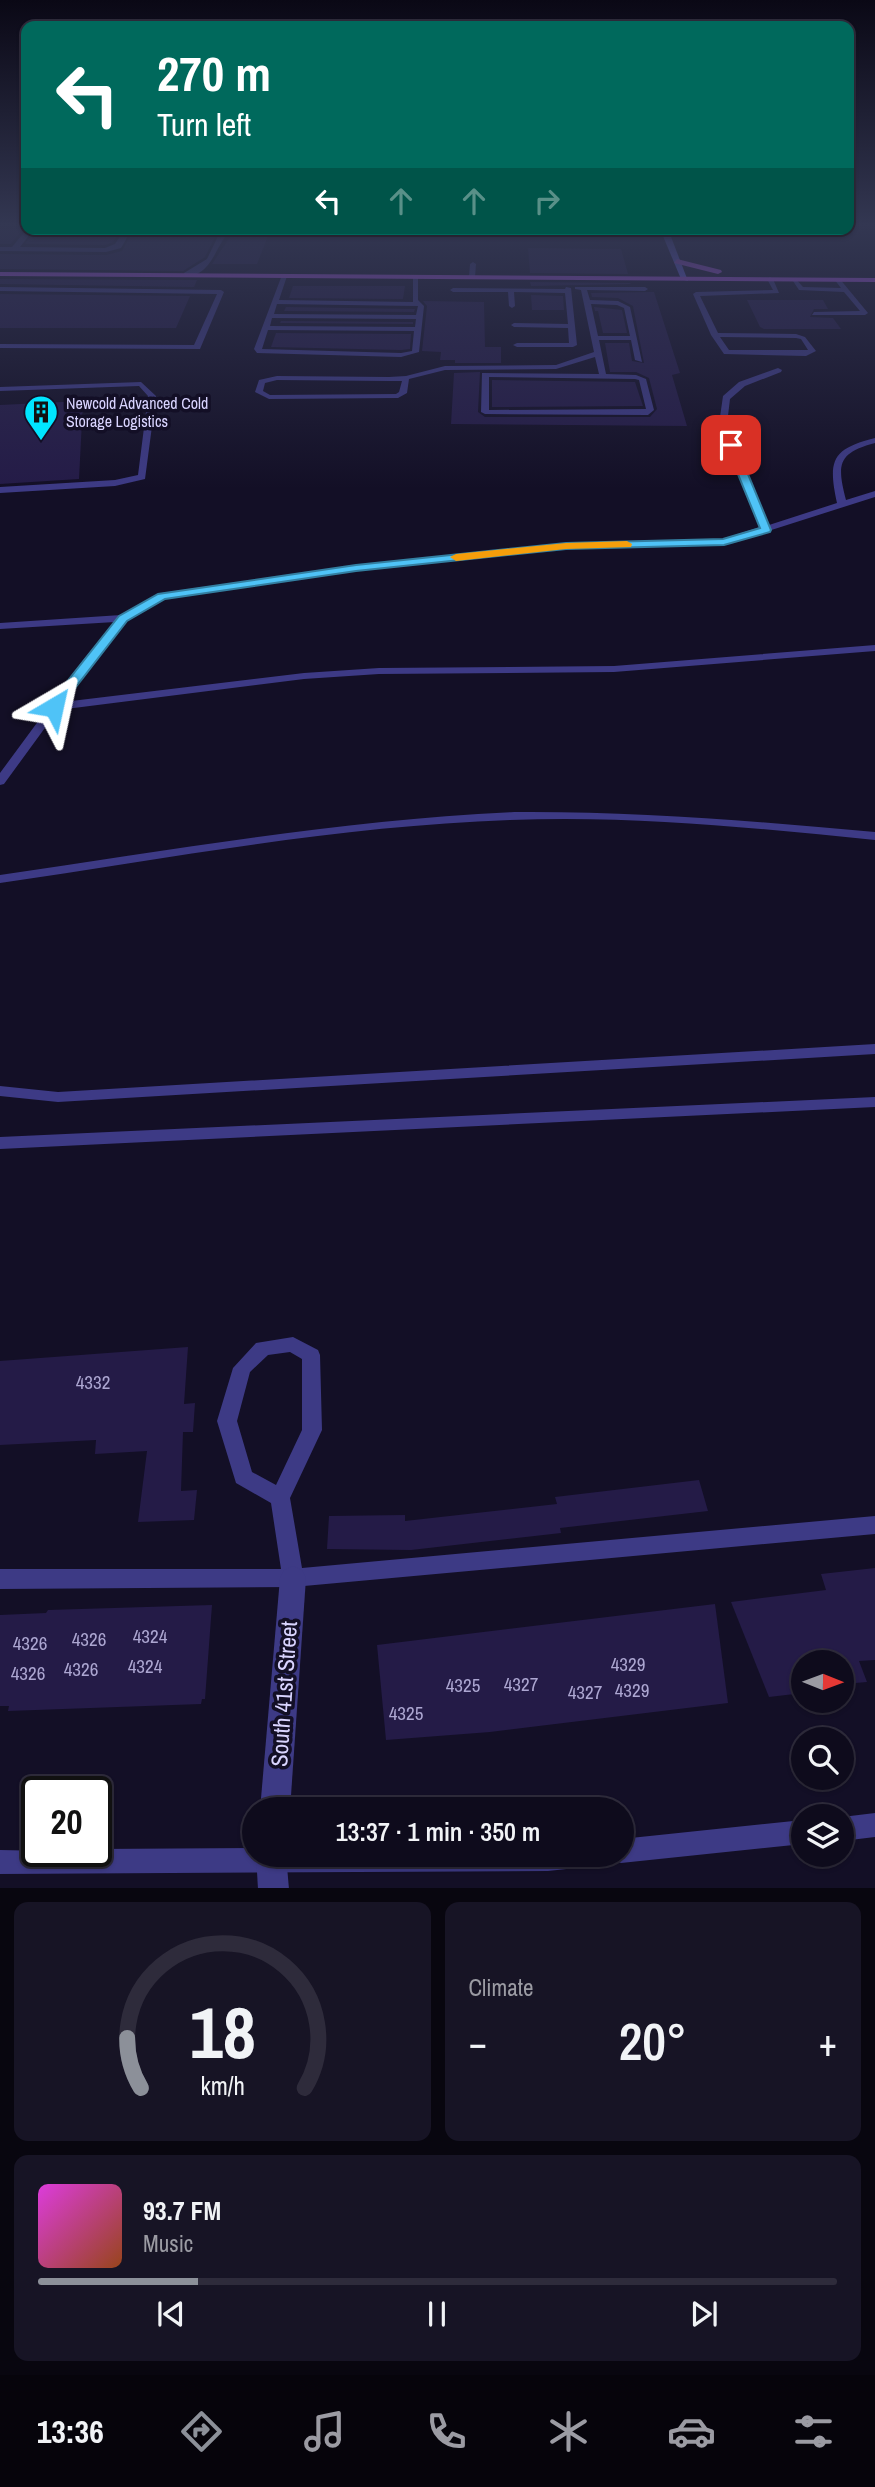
<!DOCTYPE html>
<html lang="en">
<head>
<meta charset="utf-8">
<style>
	:root { --surface:#0e0b1c; --page:#171425; --text:#f1f3f6; --muted:#9b9ba3; --line:#2e2b3b; --accent:#8c9099 }
	body { margin:0; font-family:"Archivo Narrow",sans-serif; background:var(--page); color:var(--text); height:100vh; display:flex; flex-direction:column; font-size:26px; white-space:nowrap }
	* { box-sizing:border-box; margin:0 }
	p { font-size:23px; color:var(--muted) }
	.icon { flex:none; width:38px; height:38px; fill:none; stroke:currentColor; stroke-width:2; stroke-linecap:round; stroke-linejoin:round }
	.map { position:relative; height:1888px; overflow:hidden }
	.panel { display:flex; flex-direction:column; gap:14px; padding:14px; background:#08060f; flex:1 }
	.panel>* { flex:none }
	.hud { position:absolute; left:21px; top:21px; width:833px; height:214px; border-radius:14px; box-shadow:0 2px 5px #0004,0 0 0 2px var(--line); background:#00695c; color:#fff; overflow:hidden }
	.needle { width:46px; rotate:91deg }
	.tools { position:absolute; left:791px; top:1650px; display:grid; gap:14px }
	.tools a { display:grid; place-items:center; width:63px; height:63px; border-radius:50%; background:var(--surface); box-shadow:0 2px 5px #0004,0 0 0 2px var(--line); font-size:35px }
	.speed { position:absolute; left:21px; top:1776px; display:flex; gap:14px; font-size:35px; font-weight:700; text-align:center }
	.speed>* { display:grid; place-content:center; width:91px; height:91px; border-radius:50%; background:var(--surface); box-shadow:0 2px 5px #0004,0 0 0 2px var(--line); line-height:1 }
	.speed .limit { border:4px solid #111; border-radius:10px; background:#fff; color:#111 }
	.pin { position:absolute; display:grid; place-items:center; width:60px; height:60px; color:#fff; margin:-30px; border-radius:14px; box-shadow:0 4px 10px #0006 }
	.me { position:absolute; width:77px; margin:-38px; rotate:36deg; stroke-linejoin:round; filter:drop-shadow(0 0 5px #0008) }
	.turn { display:flex; align-items:center; gap:24px; height:147px; padding:0 21px; font-size:32px }
	.turn .icon { width:91px; height:91px; stroke-width:2.5 }
	.turn b { display:block; font-size:49px; line-height:60px }
	.lanes { display:flex; align-items:center; height:66px; padding:0 21px; background:#0003; justify-content:center; gap:35px; direction:ltr }
	.lanes .off { opacity:.35 }
	.big { font-size:52px; font-weight:600; line-height:1.1 }
	.panel .card { flex:1; display:flex; flex-direction:column; justify-content:center; gap:10px; min-width:0; padding:0 24px; border-radius:14px; background:var(--page) }
	.panel .dial { align-items:center; gap:0 }
	.dial svg { height:182px; overflow:visible; fill:none; stroke:var(--line); stroke-width:7; stroke-linecap:round; text-anchor:middle }
	.dial text { fill:var(--text); stroke:none }
	.song { display:flex; align-items:center; gap:21px }
	.cover { width:84px; height:84px; border-radius:10px; background:linear-gradient(135deg,hsl(300 70% 55%),hsl(20 70% 35%)) }
	.played { height:7px; border-radius:4px; background:linear-gradient(90deg,var(--accent) 20%,var(--line) 20%) }
	.keys { display:flex; justify-content:space-around; direction:ltr }
	.heat { display:flex; justify-content:space-between; align-items:center; font-size:38px; direction:ltr }
	.panel .tiles { flex:1; display:grid; gap:14px; grid-template-columns:1fr 1fr }
	.card:last-child { grid-column:span 2 }
	.trip { position:absolute; left:242px; top:1797px; width:392px; height:70px; border-radius:35px; background:var(--surface); box-shadow:0 2px 5px #0004,0 0 0 2px var(--line); font-weight:600; line-height:70px; text-align:center }
	.dock { display:flex; height:112px; justify-content:space-around; align-items:center; background:#06040b; color:var(--muted) }
	.dock .icon { width:49px; height:49px }
	.dock .current { color:var(--accent) }
	.dock b { font-size:32px; color:var(--text) }
	.map>svg:first-child { display:block }
	.building { fill:#241b47 }
	.lines { fill:none; stroke-linecap:round; stroke-linejoin:round }
	.service { fill:#3d3a85; fill-rule:evenodd }
	.minor { fill:#3d3a85; fill-rule:evenodd }
	.secondary { fill:#6f6bff; fill-rule:evenodd }
	.primary { fill:#c25bff; fill-rule:evenodd }
	.route { fill:#4fc3f7; stroke:#337fa1; stroke-width:2 }
	.slow { fill:#f59e0b }
	.labels { text-anchor:middle; stroke-width:7; stroke-linejoin:round; paint-order:stroke }
	.far-poi-label { font-size:16px; fill:#d9d4ff; stroke:#130f26; text-anchor:start }
	.near-number-label { font-size:19px; fill:#aca6d1 }
	.near-street-label { font-size:23px; fill:#d9d4ff; stroke:#130f26 }
</style>
</head>
<body>
<div class="map">
<svg width="875" height="1889" viewBox="0 0 875 1889">
	<rect width="100%" height="100%" fill="#130f26"/>
	<g class="building">
		<path d="M0 229H23L11 244H0Z"/>
		<path d="M36 229H122L113 242 105 245 25 244Z"/>
		<path d="M134 229 218 231 205 257 183 271 0 269V254L106 255 122 251Z"/>
		<path d="M234 231H270L257 264H212Z"/>
		<path d="M528 248 621 249 628 274 530 273Z"/>
		<path d="M0 279 197 280 194 287 0 284Z"/>
		<path d="M530 282 630 283 631 284 531 286Z"/>
		<path d="M293 286H405L403 299 289 298Z"/>
		<path d="M649 292H654L680 373 672 375 687 426 451 424 454 373 480 372 478 412 485 417H650L657 409 649 378 636 372H610L605 343H629L632 361 644 363 633 306 618 298 592 297 591 293Z"/>
		<path d="M0 294 190 296 176 328H0Z"/>
		<path d="M531 295 563 296 564 310H532Z"/>
		<path d="M747 300H823L828 309H814L810 317 833 318 841 329H764L760 327Z"/>
		<path d="M423 301 484 302 485 347H501V363H455V360H440L441 352 422 351 427 306Z"/>
		<path d="M286 307 415 309 414 312 284 311Z"/>
		<path d="M594 307 622 310 627 333H603L598 311H595Z"/>
		<path d="M281 321 413 322V324L280 323Z"/>
		<path d="M276 333 411 334 410 349 401 350 271 347Z"/>
		<path d="M492 380 635 382 643 406 492 407Z"/>
		<path d="M83 401 79 479 0 484V405Z"/>
		<path d="M188 1347 184 1404 195 1403 193 1432H183L181 1491 197 1490 194 1520 138 1522 147 1451 95 1454 96 1440 0 1445V1361Z"/>
		<path d="M699 1480 708 1511 560 1528 561 1533 411 1550 327 1549 329 1516 405 1515V1521L557 1504 555 1497Z"/>
		<path d="M875 1568V1660L859 1661 867 1682 844 1684 845 1688H842V1662H803V1693L769 1697 731 1602 826 1590 821 1574Z"/>
		<path d="M715 1604 728 1703 490 1732 386 1740 377 1645Z"/>
		<path d="M212 1605 205 1699H202L201 1704 8 1711 9 1706H0V1615L46 1613 48 1610Z"/>
	</g>
	<g class="lines">
		<g class="service">
			<path d="M473 262 476 264 475 277 472 279 469 277 470 264Z"/>
			<path d="M282 275 287 276 279 300 413 302V277L418 276V300L424 306 419 352 401 357 257 353 254 349ZM277 304 417 306H418L416 315 274 314ZM272 318 416 319 415 327 270 326ZM268 330 414 331 412 351 401 353 262 349Z"/>
			<path d="M770 277 773 279 779 293 700 296 718 333 796 334 805 337 816 351 806 356 724 354 711 335 693 294 696 292 773 290 767 279ZM720 337 796 338 801 339 808 350H729Z"/>
			<path d="M791 278H795L803 287 841 288 834 279 839 278 868 313 865 315H812L814 312 860 311 844 292 799 290Z"/>
			<path d="M0 287 221 290 224 292 200 349 0 348V344L194 345 217 294 0 291Z"/>
			<path d="M566 287 571 288 577 345 573 347H517L513 345 517 343H569L568 328 514 327 511 325 514 323 568 324 565 293 514 292 515 306 512 308 509 306 508 292H453L450 290 453 288 565 289Z"/>
			<path d="M575 287H645L648 289 645 291 587 290 590 300 618 301 630 307 642 362 635 360 631 340H599L606 374 636 375 646 379 654 410 648 415 485 414 481 412 482 373 599 374 595 357 556 369 445 370 409 379 407 393 398 398 269 399 255 392 259 380 277 376 389 377 406 376 445 366 556 365 594 352 581 290 575 289ZM591 304 617 305 624 308 630 336H598ZM489 377 635 379 639 380 646 409 489 410ZM277 380 389 381H402L399 392 396 394 270 395 263 391 265 383Z"/>
			<path d="M778 368 782 370 781 372 745 386 730 399 727 424 769 525 837 503C828 461 831 449 875 438V443C837 453 837 465 846 500L875 491V497L724 545 566 549 356 571 165 599 127 620 63 702 304 673 379 668 614 666 875 645V651L614 672 379 674 304 679 58 710 4 784 0 785V773L84 659 115 622 0 629V623L121 615 162 593 356 565 566 543 723 539 760 527 719 424 723 396 739 382Z"/>
			<path d="M141 382 156 396 145 479 115 486 0 493V487L115 480 138 475 148 396 139 386 0 391V387Z"/>
			<path d="M514 812C635 811 755 821 875 832V840C754 828 632 815 510 820 339 826 169 858 0 883V875C171 850 341 820 514 812Z"/>
			<path d="M875 1044V1054L58 1102 0 1096V1086L58 1092Z"/>
			<path d="M875 1097V1107L0 1149V1137Z"/>
			<path d="M293 1337 318 1350 320 1355 322 1430 290 1498 302 1568 875 1516V1534L293 1587 0 1589V1569H281L271 1503 236 1483 217 1421 233 1368 256 1343ZM290 1352 302 1359V1430L276 1485 252 1472 237 1421 250 1372 268 1355Z"/>
			<path d="M875 1813V1837L842 1841V1817Z"/>
			<path d="M803 1820V1844L621 1863 612 1860 610 1855H621V1839Z"/>
			<path d="M254 1848V1855H597L594 1864 585 1867 548 1871 0 1874V1850L96 1852V1849Z"/>
		</g>
		<g class="minor">
			<path d="M27 229H34L20 247 105 248 115 244 125 229H132L121 248 106 252 0 251V247H12Z"/>
			<path d="M232 229C215 243 214 276 184 277V273L207 259 221 230Z"/>
			<path d="M293 1566 302 1570 306 1578 290 1810H260L280 1578 284 1570Z"/>
			<path d="M256 1855H286L289 1889H258Z"/>
		</g>
		<path class="secondary" d="M660 229H668L688 281 681 279Z"/>
		<g class="primary">
			<path d="M677 259 721 270 722 272 718 274 674 263Z"/>
			<path d="M0 272 875 278V282L0 276Z"/>
		</g>
	</g>
	<linearGradient id="sky" x2="0" y2="1"><stop stop-color="#0a0815"/><stop offset="0.46" stop-color="#333752"/><stop offset="1" stop-color="#333752" stop-opacity="0"/></linearGradient>
	<rect width="875" height="489" fill="url(#sky)"/>
	<path class="route" d="M731 442 736 445 771 530 770 532 724 545 566 549 356 571 165 599 127 621 58 710 54 711 47 707 119 616 158 594 356 565 566 543 723 539 760 528 726 445Z"/>
	<path class="slow" d="M627 541 632 544 631 547 566 549 456 561 450 557 456 554 566 543Z"/>
	<defs>
		<g id="building-pin" transform="scale(1.75)"><path d="M0 17L-7.5 6A9.5 9.5 0 1 1 7.5 6Z" fill="#00e5ff" stroke="#130f26"/><path d="M-4-6H4V6H1V3H-1V6H-4ZM-2.5-4.3h1.7v1.8h-1.7ZM.8-4.3h1.7v1.8H.8ZM-2.5-1h1.7V.8h-1.7ZM.8-1h1.7V.8H.8Z" fill="#111"/></g>
	</defs>
	<g fill-rule="evenodd">
		<use href="#building-pin" x="41" y="412"/>
	</g>
	<g class="labels">
		<g class="far-poi-label">
			<text x="66" y="409">Newcold Advanced Cold<tspan x="66" dy="18">Storage Logistics</tspan></text>
		</g>
		<g class="near-number-label">
			<text x="93" y="1389">4332</text>
			<text x="150" y="1643">4324</text>
			<text x="89" y="1646">4326</text>
			<text x="30" y="1650">4326</text>
			<text x="628" y="1671">4329</text>
			<text x="145" y="1673">4324</text>
			<text x="81" y="1676">4326</text>
			<text x="28" y="1680">4326</text>
			<text x="521" y="1691">4327</text>
			<text x="463" y="1692">4325</text>
			<text x="632" y="1697">4329</text>
			<text x="585" y="1699">4327</text>
			<text x="406" y="1720">4325</text>
		</g>
		<g class="near-street-label">
			<text transform="translate(284 1694) rotate(-86)" y="8">South 41st Street</text>
		</g>
	</g>
</svg>
<div class="tools">
<a><svg class="needle" viewBox="-14 -14 28 28"><path d="M0-13l5 13h-10z" fill="#e53935"/><path d="M0 13l5-13h-10z" fill="#9b9ba3"/></svg></a>
<a><svg class="icon" aria-label="search" viewBox="0 0 24 24"><circle cx="10" cy="10" r="6"/><path d="M15 15l6 6"/></svg></a>
<a><svg class="icon" aria-label="layers" viewBox="0 0 24 24"><path d="M12 4l9 5-9 5-9-5zM3 14l9 5 9-5"/></svg></a>
</div>
<div class="speed"><div class="limit">20</div></div>
<div class="pin" style="left:731px;top:445px;background:#d93025"><svg class="icon" aria-label="arrive" viewBox="0 0 24 24"><path d="M6 21V4h12l-3 4 3 4H6"/></svg></div>
<svg class="me" style="left:54px;top:707px" viewBox="-20 -20 40 40"><path d="M0-17L14 15 0 8-14 15z" fill="#4fc3f7" stroke="#fff" stroke-width="4"/></svg>
<div class="trip">13:37 · 1 min · 350 m</div>
<div class="hud">
<div class="turn"><svg class="icon" aria-label="left" viewBox="0 0 24 24"><path d="M17 20v-9H6M10 6l-5 5 5 5"/></svg><div><b>270 m</b>Turn left</div></div>
<div class="lanes"><svg class="icon" aria-label="left" viewBox="0 0 24 24"><path d="M17 20v-9H6M10 6l-5 5 5 5"/></svg><svg class="icon off" aria-label="ahead" viewBox="0 0 24 24"><path d="M12 20V5M6 11l6-6 6 6"/></svg><svg class="icon off" aria-label="ahead" viewBox="0 0 24 24"><path d="M12 20V5M6 11l6-6 6 6"/></svg><svg class="icon off" aria-label="right" viewBox="0 0 24 24"><path d="M7 20v-9h11M14 6l5 5-5 5"/></svg></div>
</div>
</div>
<section class="panel">
<div class="tiles">
<div class="card dial"><svg viewBox="0 0 100 80">
<path d="M14 69A42 42 0 1 1 86 69"/>
<path d="M14 69A42 42 0 0 1 8 47" stroke="#8c9099"/>
<text x="50" y="56" font-size="32" font-weight="700">18</text>
<text x="50" y="72" font-size="11">km/h</text>
</svg></div>
<div class="card"><p>Climate</p>
<div class="heat"><a>−</a><b class="big">20°</b><a>+</a></div>
</div>
<div class="card">
<div class="song"><i class="cover"></i><div><b>93.7 FM</b><p>Music</p></div></div>
<div class="played"></div>
<div class="keys"><svg class="icon" aria-label="previous" viewBox="0 0 24 24"><path d="M18 5L8 12l10 7zM5 5v14"/></svg><svg class="icon" aria-label="pause" viewBox="0 0 24 24"><path d="M8 5v14M16 5v14"/></svg><svg class="icon" aria-label="next" viewBox="0 0 24 24"><path d="M6 5l10 7-10 7zM19 5v14"/></svg></div>
</div>
</div>
</section>
<nav class="dock">
<b>13:36</b>
<svg class="icon current" aria-label="directions" viewBox="0 0 24 24"><path d="M12 3l9 9-9 9-9-9zM9 14v-3h6M13 9l2 2-2 2"/></svg>
<svg class="icon" aria-label="music" viewBox="0 0 24 24"><path d="M9 18V5l10-2v13"/><circle cx="6" cy="18" r="3"/><circle cx="16" cy="16" r="3"/></svg>
<svg class="icon" aria-label="phone" viewBox="0 0 24 24"><path d="M5 4h4l2 5-3 2q2 4 5 5l2-3 5 2v4C11 20 4 13 5 4z"/></svg>
<svg class="icon" aria-label="climate" viewBox="0 0 24 24"><path d="M12 3v18M4 7l16 10M4 17L20 7"/></svg>
<svg class="icon" aria-label="car" viewBox="0 0 24 24"><path d="M5 17H2v-5l4-1 3-4h7l3 4 3 1v5h-3M9 17h6M6 11h13"/><circle cx="7" cy="17" r="2"/><circle cx="17" cy="17" r="2"/></svg>
<svg class="icon" aria-label="filters" viewBox="0 0 24 24"><path d="M4 7h16M4 17h16"/><circle cx="9" cy="7" r="2"/><circle cx="15" cy="17" r="2"/></svg>
</nav>
</body>
</html>
